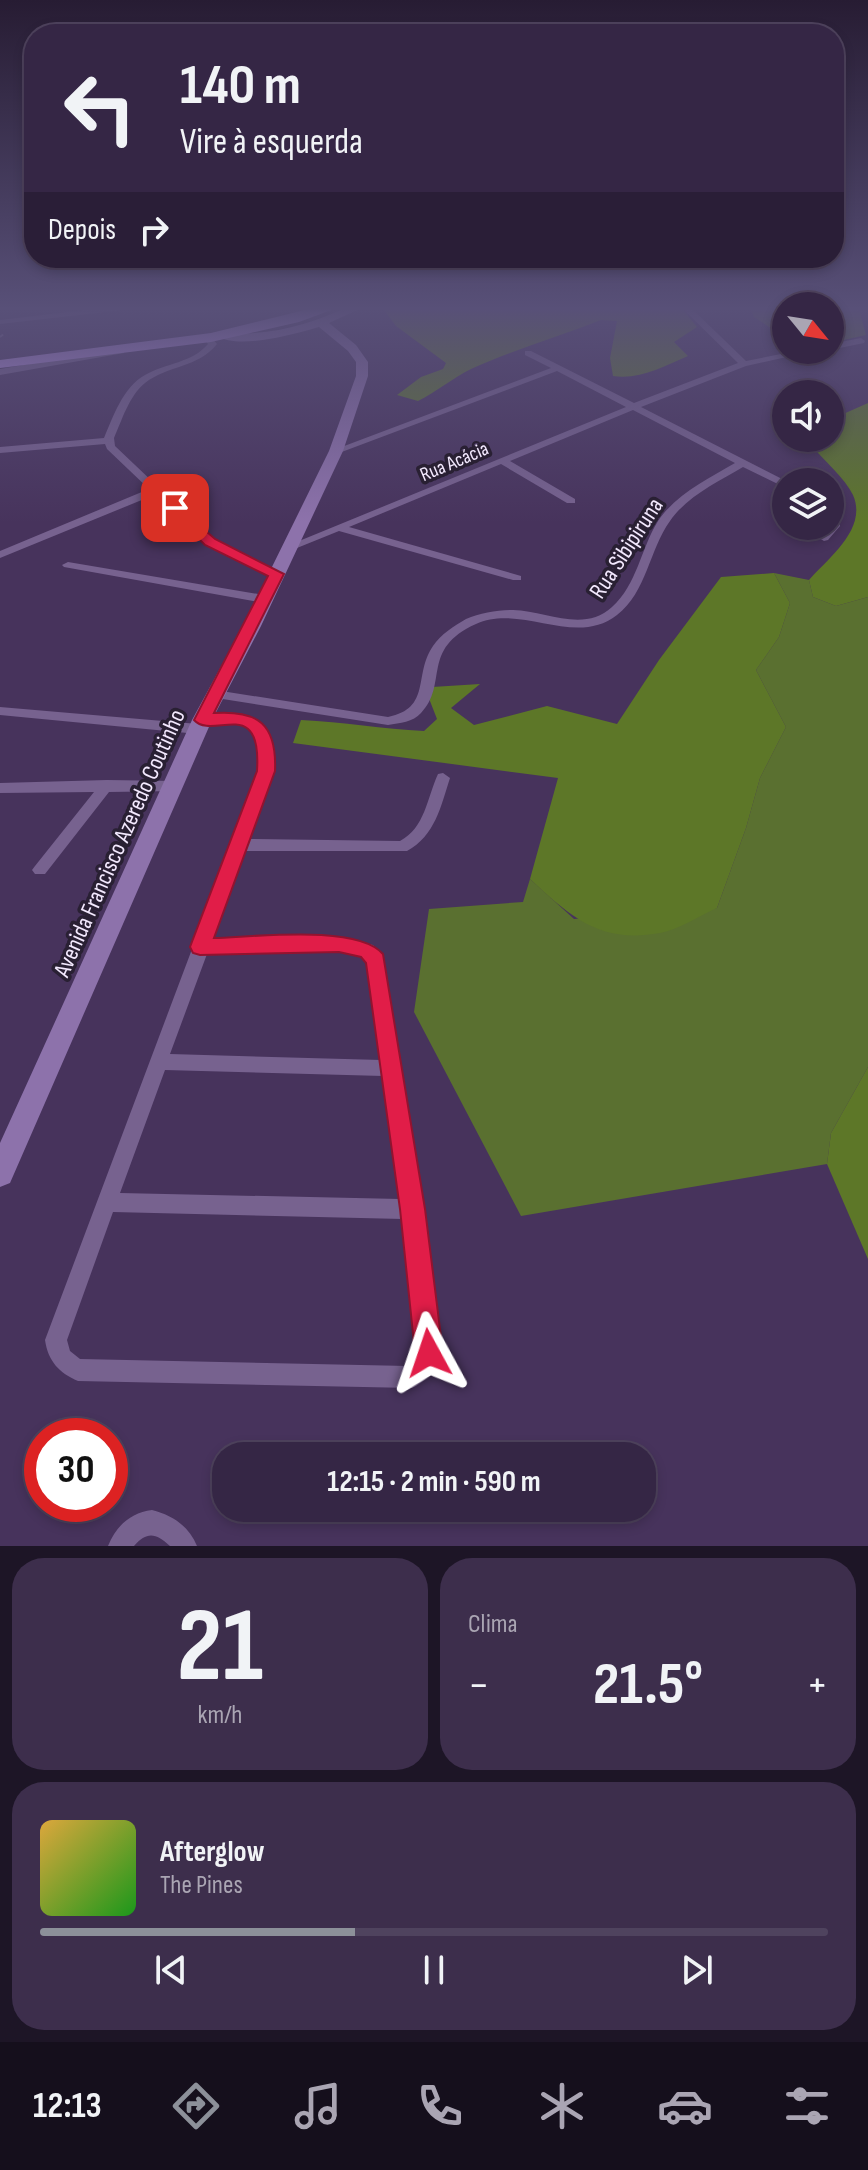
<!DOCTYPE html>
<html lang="pt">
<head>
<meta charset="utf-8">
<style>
	:root { --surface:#352645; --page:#3d2e4c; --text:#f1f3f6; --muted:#aaa5b3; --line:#4f435e; --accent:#8c9099 }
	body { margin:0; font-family:"Sofia Sans Condensed",sans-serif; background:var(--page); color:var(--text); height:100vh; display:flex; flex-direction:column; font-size:30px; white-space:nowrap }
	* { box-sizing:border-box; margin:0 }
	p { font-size:26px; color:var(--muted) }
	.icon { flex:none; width:44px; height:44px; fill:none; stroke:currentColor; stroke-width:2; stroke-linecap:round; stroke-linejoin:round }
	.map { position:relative; height:1546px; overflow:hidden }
	.drawer { display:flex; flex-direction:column; gap:12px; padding:12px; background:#1d1526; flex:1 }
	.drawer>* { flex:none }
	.guide { position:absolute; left:24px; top:24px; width:820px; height:244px; border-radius:32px; box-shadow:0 4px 12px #0003,0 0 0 2px var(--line); background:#352645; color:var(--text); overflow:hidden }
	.needle { width:52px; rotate:120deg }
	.fabs { position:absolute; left:772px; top:292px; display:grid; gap:16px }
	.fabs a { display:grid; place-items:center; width:72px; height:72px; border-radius:50%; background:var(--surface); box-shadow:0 4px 12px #0003,0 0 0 2px var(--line); font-size:40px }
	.speed { position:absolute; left:24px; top:1418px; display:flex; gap:16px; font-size:40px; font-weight:700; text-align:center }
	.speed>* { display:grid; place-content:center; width:104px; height:104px; border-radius:50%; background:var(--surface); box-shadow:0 4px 12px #0003,0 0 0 2px var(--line); line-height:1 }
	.speed .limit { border:12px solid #d22; background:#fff; color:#111 }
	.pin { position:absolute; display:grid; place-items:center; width:68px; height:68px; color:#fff; margin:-34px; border-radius:16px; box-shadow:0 4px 12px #0006 }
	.me { position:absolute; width:88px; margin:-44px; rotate:355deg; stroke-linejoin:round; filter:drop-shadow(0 0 6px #0008) }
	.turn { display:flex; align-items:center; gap:28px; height:168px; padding:0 24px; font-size:36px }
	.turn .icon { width:104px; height:104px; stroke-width:2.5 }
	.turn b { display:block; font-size:56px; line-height:68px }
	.then { display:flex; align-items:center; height:76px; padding:0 24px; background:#0003; gap:16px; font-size:30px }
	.big { font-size:60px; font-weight:700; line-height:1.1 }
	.drawer .widget { flex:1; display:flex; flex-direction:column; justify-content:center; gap:12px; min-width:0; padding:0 28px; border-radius:32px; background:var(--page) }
	.drawer .dial { align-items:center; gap:0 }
	.dial b { font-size:104px; line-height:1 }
	.song { display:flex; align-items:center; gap:24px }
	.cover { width:96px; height:96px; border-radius:12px; background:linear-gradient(135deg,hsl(40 70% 55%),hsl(120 70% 35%)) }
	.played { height:8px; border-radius:4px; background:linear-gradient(90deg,var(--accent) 40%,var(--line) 40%) }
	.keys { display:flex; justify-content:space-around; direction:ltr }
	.heat { display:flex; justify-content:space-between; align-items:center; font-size:44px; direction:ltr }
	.drawer .tiles { flex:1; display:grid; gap:12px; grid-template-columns:1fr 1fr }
	.widget:last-child { grid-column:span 2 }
	.trip { position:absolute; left:212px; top:1442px; width:444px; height:80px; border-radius:32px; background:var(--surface); box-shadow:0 4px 12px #0003,0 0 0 2px var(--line); font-weight:700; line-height:80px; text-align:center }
	.tab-bar { display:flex; height:128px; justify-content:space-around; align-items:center; background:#150f1c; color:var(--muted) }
	.tab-bar .icon { width:56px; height:56px }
	.tab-bar .current { color:var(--accent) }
	.tab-bar b { font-size:36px; color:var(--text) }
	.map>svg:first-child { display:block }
	.green { fill:#5a7030 }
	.forest { fill:#5d7728 }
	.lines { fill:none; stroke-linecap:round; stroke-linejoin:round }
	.path { stroke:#7d6c8f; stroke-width:2; stroke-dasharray:4 3; stroke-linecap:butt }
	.street { fill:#77628f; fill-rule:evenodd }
	.secondary { fill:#8d72ab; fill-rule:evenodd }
	.highway { fill:#bf96eb; fill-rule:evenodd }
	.route { fill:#e11d48; stroke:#92132f; stroke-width:2 }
	.labels { text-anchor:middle; stroke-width:7; stroke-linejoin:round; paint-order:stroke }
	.far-street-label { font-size:20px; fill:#f3e9fe; stroke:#292033 }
	.street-label { font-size:24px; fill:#f3e9fe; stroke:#292033 }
</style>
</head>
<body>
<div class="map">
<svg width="868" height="1546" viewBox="0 0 868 1546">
	<rect width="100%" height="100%" fill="#47335c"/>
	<g class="green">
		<path d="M749 306H786V338L754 317Z"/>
		<path d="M830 306 859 309 866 335 830 343Z"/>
		<path d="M774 573 809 580 813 597 836 606 868 597V1067L831 1133 827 1164 521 1216 414 1012 429 909 523 902 530 879 574 919 717 908 746 828 760 778 786 727 756 670 779 637 790 603Z"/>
	</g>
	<g class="forest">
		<path d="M381 306H680L697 327 674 342 688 356C664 366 640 380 613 376L610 358 617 321 601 320C558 337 513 350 471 369 453 378 436 392 418 401L397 395 421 377 443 369 446 363 396 326Z"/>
		<path d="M868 403V597L836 606 813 597 809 580C828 558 868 529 853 495 845 478 824 461 812 446L810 438H830V414L841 415Z"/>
		<path d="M774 573 790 603 779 637 756 670 786 727 760 778 746 828 717 908C700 915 679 930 660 933 600 944 571 917 530 879L558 778 293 743 301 720C343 722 383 729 424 731L437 719 428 696 432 687 480 684 451 708 474 725 547 706 617 724 659 660 721 577Z"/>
		<path d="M868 1067V1259L827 1164 831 1133Z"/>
	</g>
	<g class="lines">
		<path class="path" d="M0 337 5 333"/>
		<g class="street">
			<path d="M119 306H145L141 308 0 324V320Z"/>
			<path d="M680 306H689L746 361 801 350H818L746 366 641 407 788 482H786V488L743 467C718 482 687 496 670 521 649 550 647 592 617 615 575 648 521 603 476 624 420 649 449 684 421 713 413 722 400 723 388 725L210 697 209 694 215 690 388 717C432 708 413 675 433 646 441 634 454 626 466 619 480 613 498 610 513 610 546 611 584 633 612 607 637 585 641 548 658 521 676 494 708 479 735 463L633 410 510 461 575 499V503H567L501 464 349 527 521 576V580H513L339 531 292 550 288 551 282 548 626 407 557 371 339 453 331 451 551 368 525 355V351H531L634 403 738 363Z"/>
			<path d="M205 337H211L217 344C198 368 168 365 145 383 129 396 122 420 114 438L115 446 214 540 281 572V576H273L206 544 154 495 0 558V551L149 489 107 449 105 444 0 453V447L104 438C113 417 123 387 145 375 166 363 192 363 208 344L204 339Z"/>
			<path d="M861 338 865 341 864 343 830 350V344Z"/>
			<path d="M121 348 124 349V353L0 375V369Z"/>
			<path d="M830 507C839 509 840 518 840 526L828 540 824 541 819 538 830 526Z"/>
			<path d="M68 562 264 595 270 599 264 603 64 567 62 565Z"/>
			<path d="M0 707 198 724 205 729 198 734 0 715Z"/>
			<path d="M231 715C303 723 263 798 248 839L400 841C425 828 427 798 438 774L443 773 450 778C441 806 435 836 407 851H244L212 940 339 937 373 945 384 960 441 1343C437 1363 432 1379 412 1388L78 1381C59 1373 48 1361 45 1340L259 771 257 739 247 727C231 721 207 730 195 720L202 716ZM339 951 362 956 368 962 381 1060 170 1054 207 954ZM165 1070 383 1076 400 1199 120 1193ZM113 1212 403 1219 419 1343 416 1357 408 1366 80 1359 70 1351 67 1340Z"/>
			<path d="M107 780 175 781 182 786 175 791 109 792 45 874H35L32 870 35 866 94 792 0 793V783Z"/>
			<path d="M152 1510C172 1515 189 1526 197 1546H170C156 1533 147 1531 134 1546H108C116 1526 130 1513 152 1510Z"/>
		</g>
		<path class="secondary" d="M350 306H366L329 323 356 345 368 362V376L343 451 261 626 212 720 10 1183 0 1187V1143L192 720 243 626 329 451 356 376V362L348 351 319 327C295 334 239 350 217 336 226 330 242 334 254 333 287 331 320 320 350 306Z"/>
		<path class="highway" d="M321 306H342L299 322 211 342 0 368V360L211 333Z"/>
	</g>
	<linearGradient id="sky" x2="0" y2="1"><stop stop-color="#271c33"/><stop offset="0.59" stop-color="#585078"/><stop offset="1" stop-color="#585078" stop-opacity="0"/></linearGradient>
	<rect width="868" height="523" fill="url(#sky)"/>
	<path class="route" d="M175 504 215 539 284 574 214 713C258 710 277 724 275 771L214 938C254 937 357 924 383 954L425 1209 443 1353 439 1363 429 1367 419 1363 415 1353 400 1209 366 963 361 957 339 952 200 955 193 953 190 947 257 771C262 694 213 741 194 720L268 576 205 545 171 511V505Z"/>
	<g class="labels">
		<g class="far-street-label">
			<text transform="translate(454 461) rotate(-23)" y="7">Rua Acácia</text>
		</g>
		<g class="street-label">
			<text transform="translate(626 548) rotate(-57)" y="8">Rua Sibipiruna</text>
			<text transform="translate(119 843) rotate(-66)" y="8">Avenida Francisco Azeredo Coutinho</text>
		</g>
	</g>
</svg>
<div class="fabs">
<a><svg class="needle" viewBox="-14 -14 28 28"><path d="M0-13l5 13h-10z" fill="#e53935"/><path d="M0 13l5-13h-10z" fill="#aaa5b3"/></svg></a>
<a><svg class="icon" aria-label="sound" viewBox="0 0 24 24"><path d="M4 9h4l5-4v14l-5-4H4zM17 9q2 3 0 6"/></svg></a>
<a><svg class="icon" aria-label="layers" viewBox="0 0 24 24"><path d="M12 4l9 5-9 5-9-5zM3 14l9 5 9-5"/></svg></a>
</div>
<div class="speed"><div class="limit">30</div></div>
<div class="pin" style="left:175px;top:508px;background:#d93025"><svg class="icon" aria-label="arrive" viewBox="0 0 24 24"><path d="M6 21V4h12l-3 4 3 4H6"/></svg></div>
<svg class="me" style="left:429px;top:1353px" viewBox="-20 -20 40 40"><path d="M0-17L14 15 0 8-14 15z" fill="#e11d48" stroke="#fff" stroke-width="4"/></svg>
<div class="trip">12:15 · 2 min · 590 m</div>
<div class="guide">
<div class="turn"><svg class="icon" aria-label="left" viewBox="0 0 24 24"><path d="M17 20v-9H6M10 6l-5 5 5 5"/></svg><div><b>140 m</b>Vire à esquerda</div></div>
<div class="then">Depois<svg class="icon" aria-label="right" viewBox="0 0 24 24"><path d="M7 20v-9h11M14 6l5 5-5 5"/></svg></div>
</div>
</div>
<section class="drawer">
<div class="tiles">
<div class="widget dial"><b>21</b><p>km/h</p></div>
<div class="widget"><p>Clima</p>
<div class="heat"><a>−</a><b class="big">21.5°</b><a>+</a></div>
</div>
<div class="widget">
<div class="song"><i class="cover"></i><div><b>Afterglow</b><p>The Pines</p></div></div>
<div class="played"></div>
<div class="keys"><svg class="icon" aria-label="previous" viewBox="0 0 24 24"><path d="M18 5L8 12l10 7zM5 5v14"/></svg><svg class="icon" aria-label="pause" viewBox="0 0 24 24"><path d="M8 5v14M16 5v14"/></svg><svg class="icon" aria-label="next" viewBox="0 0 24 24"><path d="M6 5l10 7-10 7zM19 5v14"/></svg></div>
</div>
</div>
</section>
<nav class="tab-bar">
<b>12:13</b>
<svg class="icon current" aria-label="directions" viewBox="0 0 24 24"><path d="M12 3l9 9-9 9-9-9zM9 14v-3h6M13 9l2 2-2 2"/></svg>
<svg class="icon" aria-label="music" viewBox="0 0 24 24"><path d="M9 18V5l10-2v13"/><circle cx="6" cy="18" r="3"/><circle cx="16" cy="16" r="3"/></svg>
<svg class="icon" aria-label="phone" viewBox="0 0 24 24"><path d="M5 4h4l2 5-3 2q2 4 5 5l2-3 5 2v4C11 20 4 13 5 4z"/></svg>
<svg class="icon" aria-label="climate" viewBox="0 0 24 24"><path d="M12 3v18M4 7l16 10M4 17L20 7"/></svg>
<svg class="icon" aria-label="car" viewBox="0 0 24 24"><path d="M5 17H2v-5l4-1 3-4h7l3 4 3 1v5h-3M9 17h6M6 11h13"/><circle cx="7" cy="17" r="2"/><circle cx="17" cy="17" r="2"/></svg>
<svg class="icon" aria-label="filters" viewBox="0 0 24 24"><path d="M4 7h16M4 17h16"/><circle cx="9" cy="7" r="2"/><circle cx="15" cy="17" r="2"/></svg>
</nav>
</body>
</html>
